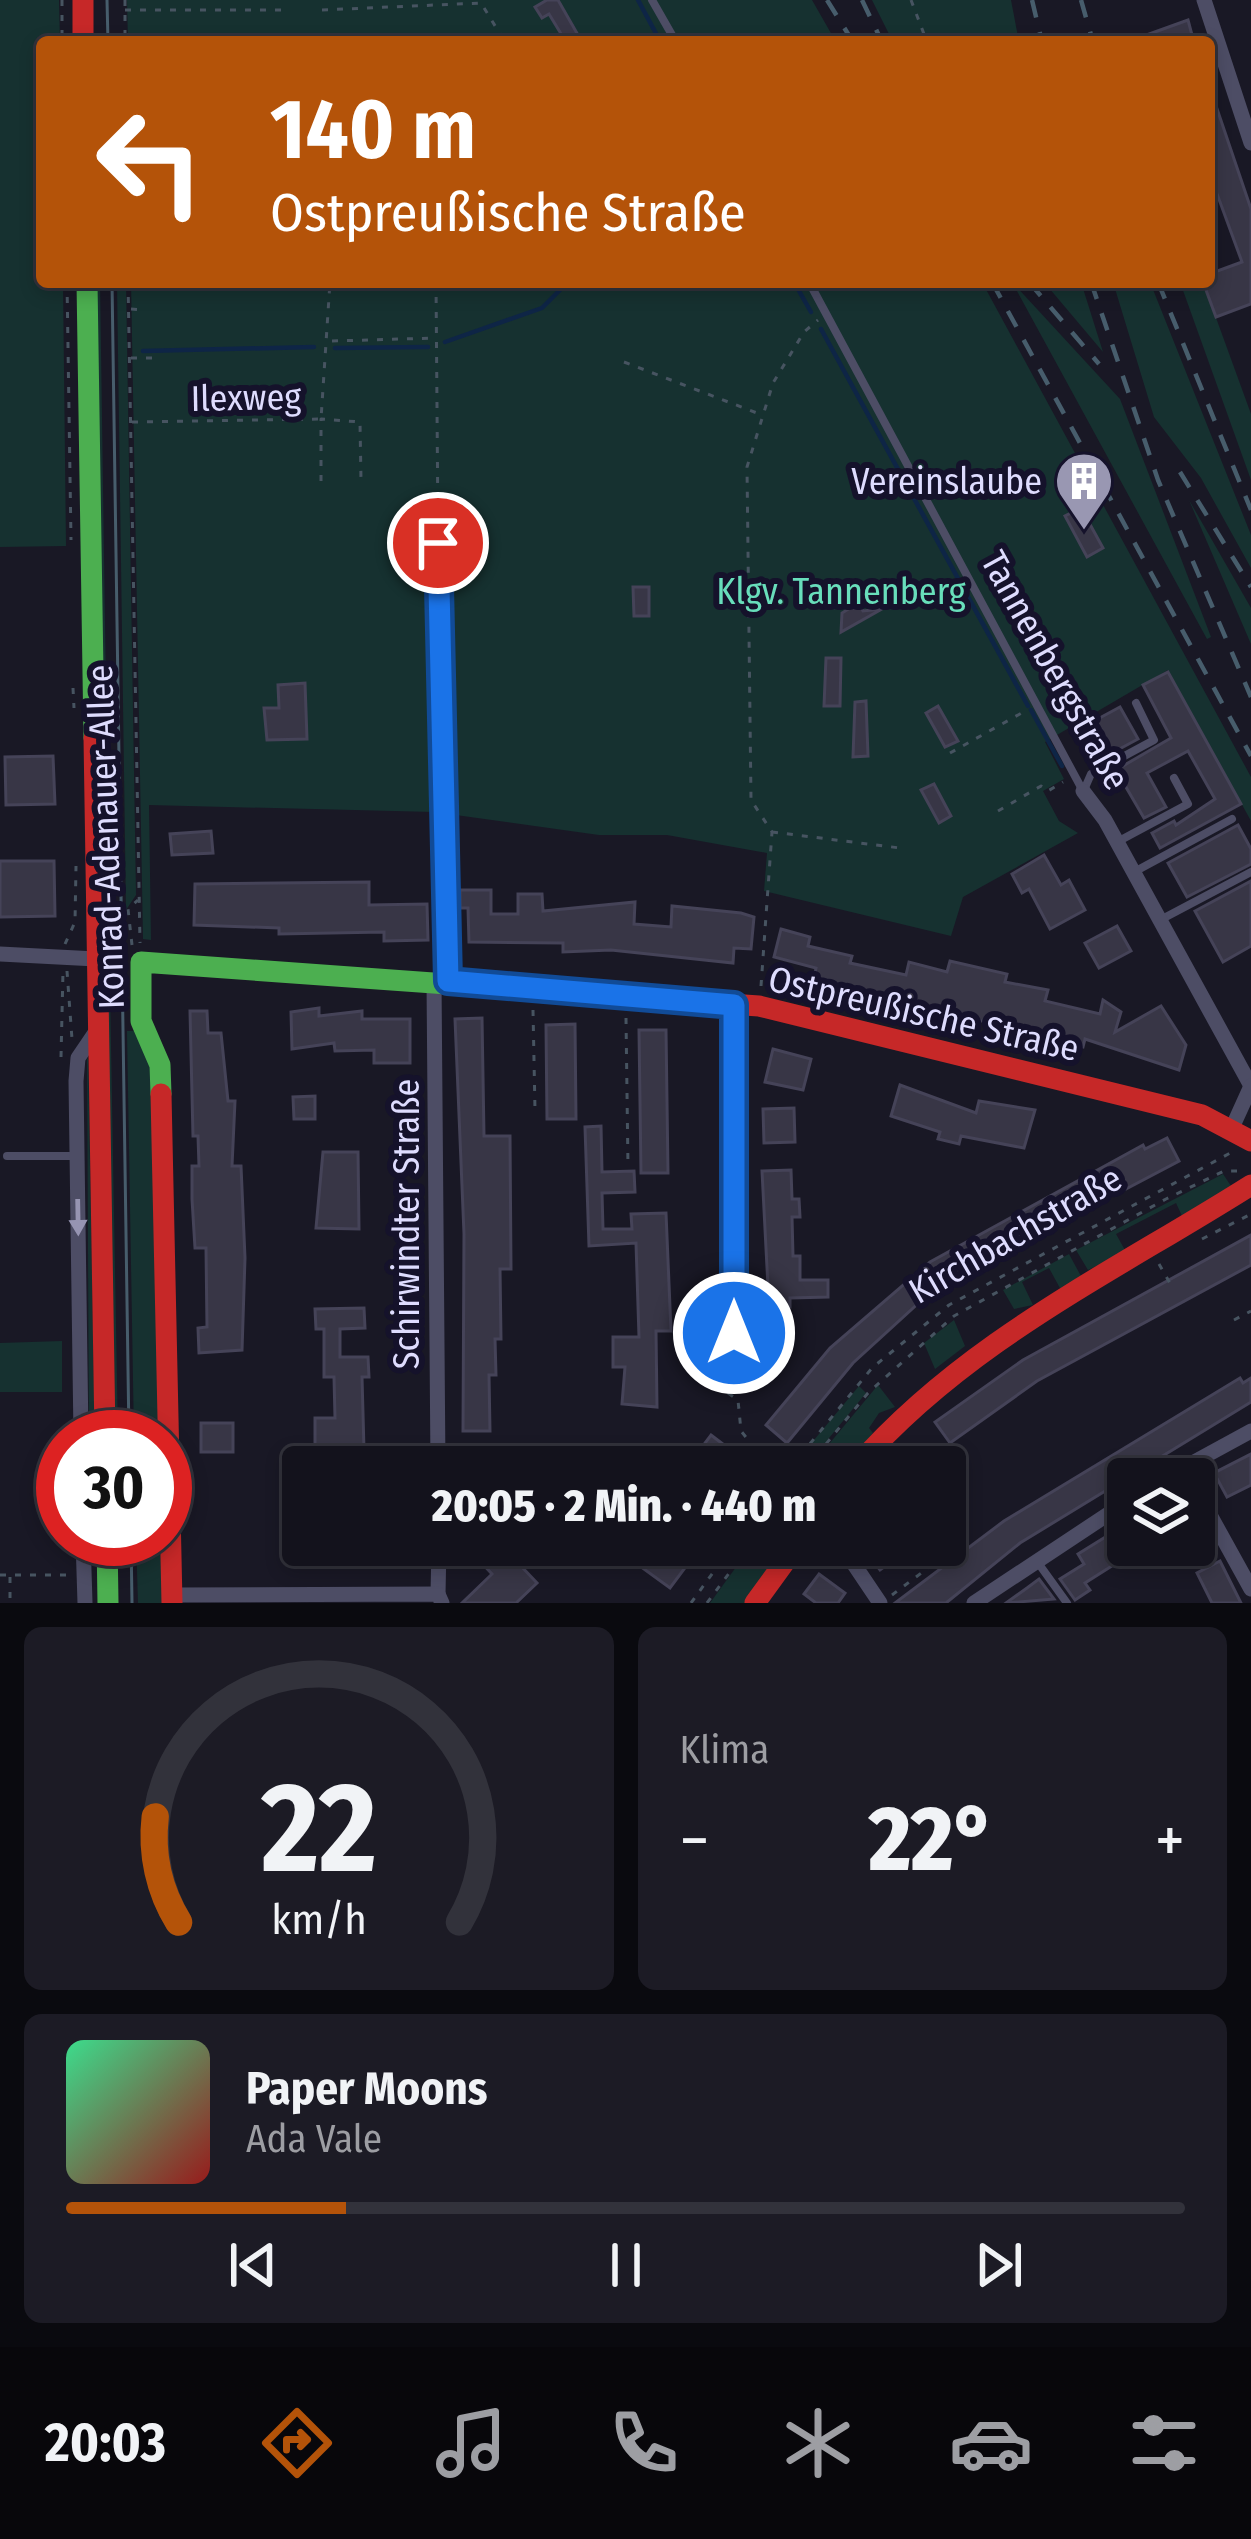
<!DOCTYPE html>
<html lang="de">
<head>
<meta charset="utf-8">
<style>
	:root { --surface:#13121c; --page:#1c1b25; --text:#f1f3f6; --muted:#9d9ea3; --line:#32323b; --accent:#b45309 }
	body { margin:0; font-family:"Fira Sans Condensed",sans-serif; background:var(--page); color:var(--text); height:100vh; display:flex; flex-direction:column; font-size:45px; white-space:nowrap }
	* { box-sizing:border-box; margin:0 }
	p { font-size:39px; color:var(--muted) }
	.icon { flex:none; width:66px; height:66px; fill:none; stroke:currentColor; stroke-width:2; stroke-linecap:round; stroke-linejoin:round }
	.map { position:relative; height:1603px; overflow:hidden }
	.details { display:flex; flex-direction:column; gap:24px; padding:24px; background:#0a0a0f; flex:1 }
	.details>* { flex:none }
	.guide { position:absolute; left:36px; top:36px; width:1179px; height:252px; border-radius:12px; box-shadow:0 6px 18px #0003,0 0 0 3px var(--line); background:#b45309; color:#fff; overflow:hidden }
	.controls { position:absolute; left:1107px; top:1458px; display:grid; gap:24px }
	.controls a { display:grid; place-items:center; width:108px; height:108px; border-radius:12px; background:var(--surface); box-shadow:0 6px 18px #0003,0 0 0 3px var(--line); font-size:60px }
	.speed { position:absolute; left:36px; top:1410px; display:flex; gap:24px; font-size:60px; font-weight:700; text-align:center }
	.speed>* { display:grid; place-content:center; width:156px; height:156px; border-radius:50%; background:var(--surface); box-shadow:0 6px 18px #0003,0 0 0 3px var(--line); line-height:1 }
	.speed .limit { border:18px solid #d22; background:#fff; color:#111 }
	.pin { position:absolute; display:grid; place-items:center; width:102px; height:102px; color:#fff; margin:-51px; border:6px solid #fff; border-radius:50%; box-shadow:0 3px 12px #0007 }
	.me { position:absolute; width:132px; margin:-66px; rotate:0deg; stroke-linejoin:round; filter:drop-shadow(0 0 9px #0008) }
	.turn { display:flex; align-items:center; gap:42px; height:252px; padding:0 36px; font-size:54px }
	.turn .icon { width:156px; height:156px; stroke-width:2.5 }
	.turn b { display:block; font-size:84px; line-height:102px }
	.big { font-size:90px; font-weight:800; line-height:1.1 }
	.details .tile { flex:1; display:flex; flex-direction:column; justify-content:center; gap:18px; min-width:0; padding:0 42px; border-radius:18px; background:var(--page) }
	.details .dial { align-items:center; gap:0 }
	.dial svg { height:312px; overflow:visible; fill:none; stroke:var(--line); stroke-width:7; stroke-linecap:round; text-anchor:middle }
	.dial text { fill:var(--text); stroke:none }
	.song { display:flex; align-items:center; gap:36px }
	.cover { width:144px; height:144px; border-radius:18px; background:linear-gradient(135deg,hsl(150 70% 55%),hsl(0 70% 35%)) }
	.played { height:12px; border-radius:6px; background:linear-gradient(90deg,var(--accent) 25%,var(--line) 25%) }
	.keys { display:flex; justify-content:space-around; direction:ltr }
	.heat { display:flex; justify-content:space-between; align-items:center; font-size:66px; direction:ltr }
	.details .tiles { flex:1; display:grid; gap:24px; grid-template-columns:1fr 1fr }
	.tile:last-child { grid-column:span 2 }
	.trip { position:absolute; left:282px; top:1446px; width:684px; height:120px; border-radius:12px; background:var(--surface); box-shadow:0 6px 18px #0003,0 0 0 3px var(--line); font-weight:800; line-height:120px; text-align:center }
	.tab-bar { display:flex; height:192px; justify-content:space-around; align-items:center; background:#08070b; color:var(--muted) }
	.tab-bar .icon { width:84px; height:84px }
	.tab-bar .current { color:var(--accent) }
	.tab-bar b { font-size:54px; color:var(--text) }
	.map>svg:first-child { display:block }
	.green { fill:#163130 }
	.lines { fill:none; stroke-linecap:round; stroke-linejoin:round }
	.stream { stroke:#0e2546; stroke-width:4.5 }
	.building { fill:#383646; stroke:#454358; stroke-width:3 }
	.path { stroke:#475461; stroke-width:3; stroke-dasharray:6 9; stroke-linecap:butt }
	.lane { stroke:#4d4d65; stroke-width:8 }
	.street { stroke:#4d4d65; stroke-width:15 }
	.fast { stroke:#4caf50; stroke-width:21 }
	.jam { stroke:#c62828; stroke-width:21 }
	.tram { stroke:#475d6c; stroke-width:3 }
	.rail { stroke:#475d6c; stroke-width:4.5; stroke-dasharray:18 15; stroke-linecap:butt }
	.oneway { fill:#9694b2 }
	.route-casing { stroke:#114b97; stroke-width:30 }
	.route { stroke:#1a73e8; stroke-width:21 }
	.labels { text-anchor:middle; stroke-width:12; stroke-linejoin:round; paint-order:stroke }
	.street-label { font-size:36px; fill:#dedcfe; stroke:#15122b }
	.poi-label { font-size:36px; fill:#dedcfe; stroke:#15122b; text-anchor:end }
	.park-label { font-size:36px; fill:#68debb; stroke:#15122b }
</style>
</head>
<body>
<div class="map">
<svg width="1251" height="1603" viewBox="0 0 1251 1603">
	<rect width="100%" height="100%" fill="#191825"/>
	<g class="green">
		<path d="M0 0H59L60 42H42V282H63L66 546 0 547Z"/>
		<path d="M127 0H812L836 42H128Z"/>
		<path d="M872 0H1011L1019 42H893Z"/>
		<path d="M95 282H100L108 827H104Z"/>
		<path d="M117 282H126L136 895 126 910Z"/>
		<path d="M131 282H982L1251 777V821L1168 670 1045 742 1064 779 1043 791 1059 821 1078 833 963 897 951 936 764 891 767 853 667 835H599L434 812 149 805 151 940 143 939Z"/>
		<path d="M1012 282 1120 399 1211 637 1207 639Z"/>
		<path d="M1044 282H1081L1103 352 1049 288Z"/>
		<path d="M1113 282H1150L1251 535V568L1201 478 1154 417Z"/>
		<path d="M1180 282H1203L1251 414V480Z"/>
		<path d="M1189 500 1251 608V644Z"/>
		<path d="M105 933H109L118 1437H113Z"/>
		<path d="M127 1031H134L154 1074 161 1437H134Z"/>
		<path d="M87 1059 88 1058 95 1437H89Z"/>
		<path d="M1223 1174 1231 1186 1183 1218 1176 1203 1116 1234 1126 1252 1088 1270 1076 1250Z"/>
		<path d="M1069 1254 1082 1278 1061 1290 1049 1268 1022 1282 1033 1305 1014 1309 1003 1290Z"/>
		<path d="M954 1320 965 1346 935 1369 924 1343Z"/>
		<path d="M62 1341V1392H0V1343Z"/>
		<path d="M878 1385 895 1407 879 1413 869 1428 873 1433 845 1467H810Z"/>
		<path d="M859 1386 866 1393 806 1466 799 1458Z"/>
		<path d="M136 1539H163L164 1603H138Z"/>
		<path d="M752 1545H766L776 1560 745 1603H710Z"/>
	</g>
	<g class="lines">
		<g class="stream">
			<path d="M638 0 659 39"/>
			<path d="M794 282 811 312"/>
			<path d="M821 329 1028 706"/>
			<path d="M445 342 542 308 568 282"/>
			<path d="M335 348 428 347"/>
			<path d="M143 351 314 347"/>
			<path d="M1031 710 1062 766"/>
		</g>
	</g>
	<g class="building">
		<path d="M547 0H558L582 42H566L549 14 542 18 535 7Z"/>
		<path d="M1188 20 1192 35 1168 42H1127Z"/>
		<path d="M1212 94 1251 209V304L1216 317 1203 282H1209V274L1242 262 1209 172Z"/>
		<path d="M1081 508 1103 548 1087 557 1065 516Z"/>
		<path d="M633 587H649V616H634Z"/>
		<path d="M858 603 863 611 882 609 841 632 842 613Z"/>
		<path d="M826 658H841L840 706H824Z"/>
		<path d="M1168 672 1241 804 1160 848 1152 833 1174 821 1176 825 1215 799 1188 751 1147 773 1166 807 1144 818 1116 770 1171 738 1143 685Z"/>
		<path d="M305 683 307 739 267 740 264 708H279L278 685Z"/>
		<path d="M866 701 868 756 853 757 855 702Z"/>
		<path d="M938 706 958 741 945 747 926 713Z"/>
		<path d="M1120 707 1138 739 1112 753 1094 721Z"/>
		<path d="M53 756 55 804 6 805 5 757Z"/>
		<path d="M934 784 951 816 939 823 921 790Z"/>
		<path d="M1238 825 1251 849V864L1187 897 1168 863Z"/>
		<path d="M211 831 213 853 172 855 170 834Z"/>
		<path d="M1044 855 1061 885 1069 880 1085 910 1050 929 1029 889 1022 893 1012 874Z"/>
		<path d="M0 861H54L55 916 0 917Z"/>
		<path d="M1251 881V946L1223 962 1195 911Z"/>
		<path d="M369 882V905L427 904 428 940 384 941V932L279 934V928L194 925 195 884Z"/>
		<path d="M460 890H491V914H518V894H542L543 911 635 902 634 924 671 927 672 906 741 913 754 917 751 949 734 948 733 963 611 950 563 952V943L469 942 468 908H460Z"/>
		<path d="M1117 926 1131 951 1099 968 1085 943Z"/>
		<path d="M781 929 810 937 808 946 852 956 850 963 906 975 909 962 947 972 950 961 1007 974 1005 982 1048 990 1045 1001 1100 1014 1103 1000 1121 1012 1115 1032 1161 1006 1186 1045 1179 1070 1085 1039 1083 1047 814 978 816 968 774 957Z"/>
		<path d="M319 1008V1016L362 1011V1019H410V1063H374V1050L335 1051 334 1043 292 1049 291 1012Z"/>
		<path d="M190 1011H207L208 1033H221L228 1101H235L232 1166H241L245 1258 242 1350 199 1353 198 1328 207 1327 206 1248H195L192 1199V1166H199L198 1136H193Z"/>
		<path d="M482 1018 484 1136H510L511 1269H500L501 1339H495L496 1375H489L490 1431H463L464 1234 455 1019Z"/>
		<path d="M575 1024 576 1119H547L546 1025Z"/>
		<path d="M639 1030H666L668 1173H641Z"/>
		<path d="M773 1049 811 1059 803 1090 765 1082Z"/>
		<path d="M900 1085 976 1113 979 1101 1035 1110 1024 1148 961 1136 959 1144 938 1139 940 1132 891 1116Z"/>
		<path d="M315 1096V1119H294L293 1097Z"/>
		<path d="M794 1108 795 1142 764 1143 763 1109Z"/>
		<path d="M601 1126 602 1172 634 1171 635 1192 602 1193 603 1229H632L631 1214 666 1213 671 1331H656L657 1407 622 1404 625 1367H613V1337H639L636 1243 589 1246 585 1127Z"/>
		<path d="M1167 1138 1179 1161 1126 1189 1124 1185 934 1289 853 1363 787 1443 766 1425 830 1348 930 1262 1143 1145 1145 1149Z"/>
		<path d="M323 1152H358L359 1229 316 1228Z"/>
		<path d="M791 1170 792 1199H799L800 1217H792L793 1256H800V1280H828V1297L790 1298V1307H762V1287H768L762 1171Z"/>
		<path d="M1251 1235V1265L1037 1381 950 1443 935 1422 1023 1360Z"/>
		<path d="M364 1308 365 1328 340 1329V1357H368L369 1377H362L364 1450 354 1451 355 1467H330L328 1449H315V1418H335L334 1377H324V1329H316L315 1309Z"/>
		<path d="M1240 1378 1243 1383 1251 1378V1402L1020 1543 946 1603H895L1004 1521Z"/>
		<rect x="201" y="1423" width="32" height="29"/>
		<path d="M711 1435 753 1467H687Z"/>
		<path d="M945 1450 967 1481 945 1497Z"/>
		<path d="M1251 1454V1485L1227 1497 1214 1473Z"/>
		<path d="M1128 1523V1545H1145L1085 1583 1090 1590 1075 1600 1060 1579 1084 1564 1078 1554Z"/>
		<path d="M314 1545H366L367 1562 314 1563Z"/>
		<path d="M465 1545H501L537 1583 516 1603H462L492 1574Z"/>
		<path d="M634 1545H702L670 1588 626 1556Z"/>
		<path d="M873 1545H890L899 1556 880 1570 865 1550Z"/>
		<path d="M1220 1561 1241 1603H1212L1197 1573Z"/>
		<path d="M819 1574 845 1593 838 1603H816L804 1594Z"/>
		<path d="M1039 1579 1054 1599 1006 1603 1027 1588Z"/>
	</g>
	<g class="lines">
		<g class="path">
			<path d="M62 0V42"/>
			<path d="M125 0V42"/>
			<path d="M911 0 927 42"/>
			<path d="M125 10H282"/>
			<path d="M322 10 481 3 505 42"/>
			<path d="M67 282 71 540"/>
			<path d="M128 282 140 943"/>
			<path d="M436 282 438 532"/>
			<path d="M131 309 145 310"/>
			<path d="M332 341 436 338"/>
			<path d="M131 358H153"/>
			<path d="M624 362 757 413"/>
			<path d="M132 422 321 419 330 282"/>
			<path d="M321 481V419L360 422 361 480"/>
			<path d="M73 688 74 708"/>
			<path d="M950 753 1027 710"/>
			<path d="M998 811 1041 786 1048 791 1063 782"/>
			<path d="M772 832 900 848"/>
			<path d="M65 944 75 922 76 866"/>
			<path d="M132 945 128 909 138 900"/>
			<path d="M67 971 72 1039"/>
			<path d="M761 986 772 832 751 800 747 467 773 383 804 332 818 320"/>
			<path d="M533 1010 535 1110"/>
			<path d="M626 1018 628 1167"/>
			<path d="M61 1057 63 971"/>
			<path d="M1202 1239 1251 1214"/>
			<path d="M1159 1264 1171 1285"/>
			<path d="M1234 1320 1251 1311"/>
			<path d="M728 1393 738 1400 741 1431 770 1467"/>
			<path d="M791 1467 872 1368 949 1305 1232 1152"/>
			<path d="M807 1467 868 1393 954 1316 1166 1199 1224 1171H1237"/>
			<path d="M0 1575H70"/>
			<path d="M10 1577V1603"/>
			<path d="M892 1595 964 1541"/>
			<path d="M691 1603 733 1545"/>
			<path d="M707 1603 750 1545"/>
		</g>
		<g class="lane">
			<path d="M652 0 676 42"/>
			<path d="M809 282 1083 791"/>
			<path d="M438 543 448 980"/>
			<path d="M1084 790 1091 774 1154 740 1136 703"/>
			<path d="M1117 842 1188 804 1174 778"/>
			<path d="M1134 872 1232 819"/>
			<path d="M1162 919 1251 872"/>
			<path d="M7 1156H75"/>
			<path d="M1036 1560 1067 1603"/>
		</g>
		<g class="street">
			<path d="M1204 0 1251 143"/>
			<path d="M1083 791 1105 820 1251 1086"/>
			<path d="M0 954 96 959"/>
			<path d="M434 980 438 1467"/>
			<path d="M1232 1128 1251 1086"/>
			<path d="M719 1382 734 1333V1005"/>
			<path d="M81 1437 76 1081 78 1058 97 1030"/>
			<path d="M1163 1479 1251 1431"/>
			<path d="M1194 1486 1251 1589"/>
			<path d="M83 1539 85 1603"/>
			<path d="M841 1545 880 1603"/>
			<path d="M438 1594 439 1545"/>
			<path d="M172 1595 438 1594 442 1603"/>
			<path d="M974 1603 1128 1501"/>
		</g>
		<g class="fast">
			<path d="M87 282 94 738"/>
			<path d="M161 1094 160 1065 141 1021V962L627 997"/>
			<path d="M107 1539 108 1603"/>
		</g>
		<g class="jam">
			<path d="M83 0V42"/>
			<path d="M94 738 105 1437"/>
			<path d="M627 997 759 1006 1202 1115 1251 1141"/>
			<path d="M161 1094 172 1603"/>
			<path d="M856 1467C966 1341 1112 1273 1251 1185"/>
			<path d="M755 1603 797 1545"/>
		</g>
		<g class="tram">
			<path d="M107 0 108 42"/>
			<path d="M112 282 129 1437"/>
			<path d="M131 1539 132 1603"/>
		</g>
		<g class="rail">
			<path d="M827 0 853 42"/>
			<path d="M862 0 882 42"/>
			<path d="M1032 0 1042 42"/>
			<path d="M1081 0 1093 42"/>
			<path d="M992 282 1251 756"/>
			<path d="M1029 282 1099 364"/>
			<path d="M1091 282 1158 480 1251 697"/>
			<path d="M1158 282 1251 510"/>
			<path d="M1180 472 1251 587"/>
		</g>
	</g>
	<defs><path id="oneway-solid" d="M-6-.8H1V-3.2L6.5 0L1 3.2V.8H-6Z" transform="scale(3)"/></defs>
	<use class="oneway" href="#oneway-solid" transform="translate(78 1217) rotate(89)"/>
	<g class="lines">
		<g class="route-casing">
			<path id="route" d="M438 543 448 981 734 1005V1333"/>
		</g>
		<use href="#route" class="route"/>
	</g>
	<defs>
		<g id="building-pin" transform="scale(3)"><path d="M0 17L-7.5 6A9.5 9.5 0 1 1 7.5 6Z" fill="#9997b2" stroke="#15122b"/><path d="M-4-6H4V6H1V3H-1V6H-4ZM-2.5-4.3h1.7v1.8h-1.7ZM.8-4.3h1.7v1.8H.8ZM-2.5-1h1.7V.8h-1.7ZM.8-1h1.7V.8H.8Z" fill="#fff"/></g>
	</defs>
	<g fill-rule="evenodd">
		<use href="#building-pin" x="1084" y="481"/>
	</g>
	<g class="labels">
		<g class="street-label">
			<text transform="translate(246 397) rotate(-1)" y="13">Ilexweg</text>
			<text transform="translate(1056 670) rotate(61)" y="13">Tannenbergstraße</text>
			<text transform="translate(105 837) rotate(-92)" y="13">Konrad-Adenauer-Allee</text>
			<text transform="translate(924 1013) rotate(13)" y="13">Ostpreußische Straße</text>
			<text transform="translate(406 1224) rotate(-90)" y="13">Schirwindter Straße</text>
			<text transform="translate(1015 1234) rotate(-30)" y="13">Kirchbachstraße</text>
		</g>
		<g class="poi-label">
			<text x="1042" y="494">Vereinslaube</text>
		</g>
		<g class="park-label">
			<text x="841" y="604">Klgv. Tannenberg</text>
		</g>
	</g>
</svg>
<div class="controls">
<a><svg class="icon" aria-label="layers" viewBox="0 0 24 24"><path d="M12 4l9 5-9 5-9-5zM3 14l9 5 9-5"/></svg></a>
</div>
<div class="speed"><div class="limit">30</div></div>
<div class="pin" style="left:438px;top:543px;background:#d93025"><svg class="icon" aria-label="arrive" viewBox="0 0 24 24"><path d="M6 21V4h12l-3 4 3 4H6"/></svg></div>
<svg class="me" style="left:734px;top:1333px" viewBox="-20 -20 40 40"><circle r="17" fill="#1a73e8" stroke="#fff" stroke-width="3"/><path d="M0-11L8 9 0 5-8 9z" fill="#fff"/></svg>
<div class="trip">20:05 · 2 Min. · 440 m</div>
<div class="guide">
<div class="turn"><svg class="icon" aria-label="left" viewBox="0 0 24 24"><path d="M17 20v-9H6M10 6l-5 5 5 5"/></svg><div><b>140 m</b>Ostpreußische Straße</div></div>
</div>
</div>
<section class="details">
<div class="tiles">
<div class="tile dial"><svg viewBox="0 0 100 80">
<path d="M14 69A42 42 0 1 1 86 69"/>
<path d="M14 69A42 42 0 0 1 8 42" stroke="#b45309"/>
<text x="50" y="56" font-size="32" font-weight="700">22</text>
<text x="50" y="72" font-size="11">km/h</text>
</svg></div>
<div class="tile"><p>Klima</p>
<div class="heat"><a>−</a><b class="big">22°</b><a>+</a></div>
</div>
<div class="tile">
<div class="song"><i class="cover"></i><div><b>Paper Moons</b><p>Ada Vale</p></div></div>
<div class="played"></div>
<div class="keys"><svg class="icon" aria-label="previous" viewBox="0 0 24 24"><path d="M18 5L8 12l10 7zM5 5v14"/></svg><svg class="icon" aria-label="pause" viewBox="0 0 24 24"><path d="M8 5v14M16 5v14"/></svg><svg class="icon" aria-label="next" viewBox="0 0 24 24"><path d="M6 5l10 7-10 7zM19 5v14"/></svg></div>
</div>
</div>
</section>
<nav class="tab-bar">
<b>20:03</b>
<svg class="icon current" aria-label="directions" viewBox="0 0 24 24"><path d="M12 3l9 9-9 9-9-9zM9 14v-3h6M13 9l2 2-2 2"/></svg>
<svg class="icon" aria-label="music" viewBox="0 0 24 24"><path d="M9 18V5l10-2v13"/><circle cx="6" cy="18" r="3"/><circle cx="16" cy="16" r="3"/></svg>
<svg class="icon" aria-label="phone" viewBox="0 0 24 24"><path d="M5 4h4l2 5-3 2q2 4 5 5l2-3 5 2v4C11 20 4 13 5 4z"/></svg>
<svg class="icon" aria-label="climate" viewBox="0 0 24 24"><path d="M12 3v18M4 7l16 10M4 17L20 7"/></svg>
<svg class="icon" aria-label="car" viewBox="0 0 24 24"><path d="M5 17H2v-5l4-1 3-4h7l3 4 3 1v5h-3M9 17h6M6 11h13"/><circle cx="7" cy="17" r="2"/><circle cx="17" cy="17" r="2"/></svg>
<svg class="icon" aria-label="filters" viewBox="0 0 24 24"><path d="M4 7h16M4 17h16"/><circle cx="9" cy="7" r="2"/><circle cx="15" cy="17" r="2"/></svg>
</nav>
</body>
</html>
